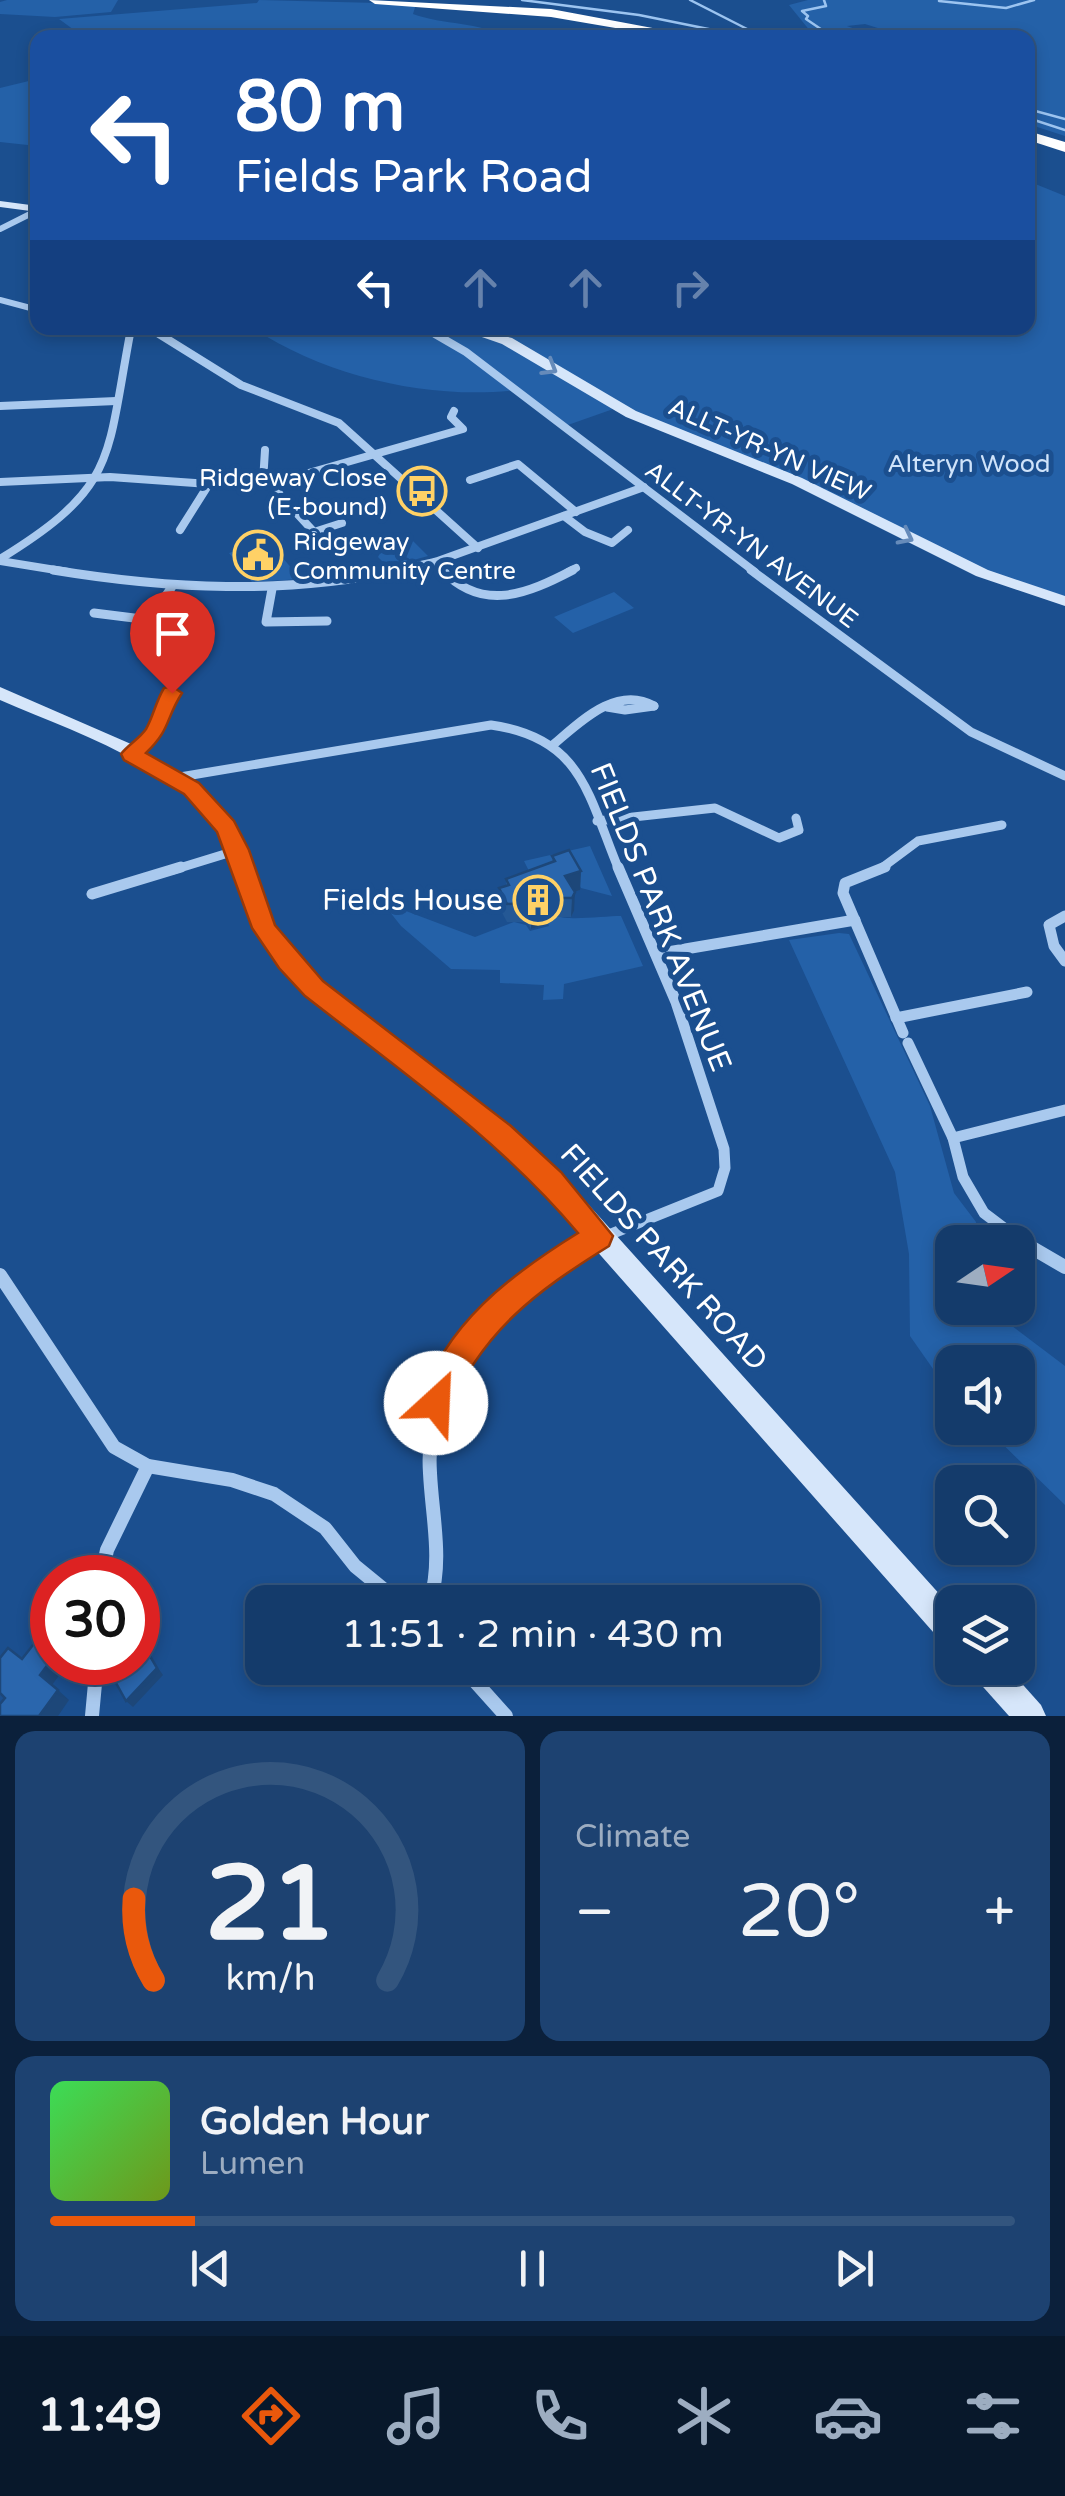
<!DOCTYPE html>
<html lang="en">
<head>
<meta charset="utf-8">
<style>
	:root { --surface:#143b6b; --page:#1d4271; --text:#f1f3f6; --muted:#9dadc1; --line:#33557e; --accent:#ea580c }
	body { margin:0; font-family:"Varela Round",sans-serif; background:var(--page); color:var(--text); height:100vh; display:flex; flex-direction:column; font-size:38px; white-space:nowrap }
	* { box-sizing:border-box; margin:0 }
	p { font-size:32px; color:var(--muted) }
	.icon { flex:none; width:55px; height:55px; fill:none; stroke:currentColor; stroke-width:2; stroke-linecap:round; stroke-linejoin:round }
	.map { position:relative; height:1716px; overflow:hidden }
	.drawer { display:flex; flex-direction:column; gap:15px; padding:15px; background:#0b203b; flex:1 }
	.drawer>* { flex:none }
	.top-card { position:absolute; left:30px; top:30px; width:1005px; height:305px; border-radius:20px; box-shadow:0 5px 15px #0003,0 0 0 2px var(--line); background:#1a4fa0; color:#fff; overflow:hidden }
	.needle { width:65px; rotate:77deg }
	.buttons { position:absolute; left:935px; top:1225px; display:grid; gap:20px }
	.buttons a { display:grid; place-items:center; width:100px; height:100px; border-radius:20px; background:var(--surface); box-shadow:0 5px 15px #0003,0 0 0 2px var(--line); font-size:50px }
	.speed { position:absolute; left:30px; top:1555px; display:flex; gap:20px; font-size:50px; font-weight:700; text-align:center }
	.speed>* { display:grid; place-content:center; width:130px; height:130px; border-radius:50%; background:var(--surface); box-shadow:0 5px 15px #0003,0 0 0 2px var(--line); line-height:1 }
	.speed .limit { border:15px solid #d22; background:#fff; color:#111 }
	.pin { position:absolute; display:grid; place-items:center; width:85px; height:85px; color:#fff; margin:-102px -42px; border-radius:50% 50% 50% 0; rotate:-45deg; box-shadow:0 0 10px #0007 }
	.pin .icon { rotate:45deg }
	.me { position:absolute; width:110px; margin:-55px; rotate:25deg; stroke-linejoin:round; filter:drop-shadow(0 0 8px #0008) }
	.turn { display:flex; align-items:center; gap:35px; height:210px; padding:0 40px; font-size:45px }
	.turn .icon { width:130px; height:130px; stroke-width:2.5 }
	.turn b { display:block; font-size:70px; line-height:85px }
	.lanes { display:flex; align-items:center; height:95px; padding:0 40px; background:#0003; justify-content:center; gap:50px; direction:ltr }
	.lanes .off { opacity:.35 }
	.big { font-size:75px; font-weight:600; line-height:1.1 }
	.drawer .tile { flex:1; display:flex; flex-direction:column; justify-content:center; gap:15px; min-width:0; padding:0 35px; border-radius:20px; background:var(--page) }
	.drawer .dial { align-items:center; gap:0 }
	.dial svg { height:260px; overflow:visible; fill:none; stroke:var(--line); stroke-width:7; stroke-linecap:round; text-anchor:middle }
	.dial text { fill:var(--text); stroke:none }
	.song { display:flex; align-items:center; gap:30px }
	.cover { width:120px; height:120px; border-radius:15px; background:linear-gradient(135deg,hsl(130 70% 55%),hsl(80 70% 35%)) }
	.played { height:10px; border-radius:5px; background:linear-gradient(90deg,var(--accent) 15%,var(--line) 15%) }
	.keys { display:flex; justify-content:space-around; direction:ltr }
	.heat { display:flex; justify-content:space-between; align-items:center; font-size:55px; direction:ltr }
	.drawer .tiles { flex:1; display:grid; gap:15px; grid-template-columns:1fr 1fr }
	.tile:last-child { grid-column:span 2 }
	.trip { position:absolute; left:245px; top:1585px; width:575px; height:100px; border-radius:20px; background:var(--surface); box-shadow:0 5px 15px #0003,0 0 0 2px var(--line); font-weight:600; line-height:100px; text-align:center }
	.menu { display:flex; height:160px; justify-content:space-around; align-items:center; background:#08182b; color:var(--muted) }
	.menu .icon { width:70px; height:70px }
	.menu .active { color:var(--accent) }
	.menu b { font-size:45px; color:var(--text) }
	.map>svg:first-child { display:block }
	.green { fill:#2461a8 }
	.lines { fill:none; stroke-linecap:round; stroke-linejoin:round }
	.stream { stroke:#9cc4f0; stroke-width:2.5 }
	.street-far4 { stroke:#a9c9ee; stroke-width:6 }
	.street-far3 { stroke:#a9c9ee; stroke-width:8 }
	.street-far2 { stroke:#a9c9ee; stroke-width:9 }
	.street-far1 { stroke:#a9c9ee; stroke-width:11 }
	.street { stroke:#a9c9ee; stroke-width:14 }
	.secondary { fill:#d6e6fa; fill-rule:evenodd }
	.highway { fill:#fff; fill-rule:evenodd }
	.wall { fill:#245895 }
	.shaded-wall { fill:#1d4779 }
	.building { fill:#2a66ad; stroke:#1d4779; stroke-width:2.5 }
	.oneway { stroke:#668bba }
	.route { fill:#ea580c; stroke:#983908; stroke-width:2.5 }
	.labels { text-anchor:middle; stroke-width:10; stroke-linejoin:round; paint-order:stroke }
	.far-street-label { font-size:25px; fill:#fff; stroke:#1b4f8f }
	.far-park-label { font-size:25px; fill:#cfe3fa; stroke:#1b4f8f }
	.far-poi-label { font-size:25px; fill:#fff; stroke:#1b4f8f; text-anchor:end }
	.poi-label { font-size:30px; fill:#fff; stroke:#1b4f8f; text-anchor:end }
	.street-label { font-size:30px; fill:#fff; stroke:#1b4f8f }
</style>
</head>
<body>
<div class="map">
<svg width="1065" height="1716" viewBox="0 0 1065 1716">
	<rect width="100%" height="100%" fill="#1b4f8f"/>
	<g class="green">
		<path d="M7 0H118L111 12 55 17 0 14V2Z"/>
		<path d="M259 0 416 4 413 14C444 25 479 22 507 37L85 38 59 19 257 3Z"/>
		<path d="M808 0H1065V136L1028 124V38L906 37 865 24 847 26 877 37H815L789 5Z"/>
		<path d="M37 79V146L0 142V88Z"/>
		<path d="M1028 181 1065 196V601L982 573 860 512 619 407 565 426 517 390C430 400 327 377 253 328H1028Z"/>
		<path d="M407 535 428 556 388 567 378 557 381 551 375 546Z"/>
		<path d="M267 540 301 579 252 582 229 553Z"/>
		<path d="M614 592 634 608 573 633 554 617Z"/>
		<path d="M590 846 612 896 581 888 569 868 530 873 524 861Z"/>
		<path d="M382 902 475 937 514 922 526 925 530 931 549 926 547 920 557 916C569 921 605 916 621 916L643 966 564 984 563 999 543 1000 544 985 500 983V970L451 969 401 926Z"/>
		<path d="M839 933 849 934 930 1106 954 1193 976 1222 974 1242H952V1308H988L1065 1366V1505L986 1428H1018V1362H952V1396L910 1336 909 1254 895 1172 789 940Z"/>
	</g>
	<g class="lines">
		<g class="stream">
			<path d="M522 0 639 15 753 38"/>
			<path d="M690 0 751 31 774 38"/>
			<path d="M824 0 826 6 802 11 808 16 806 19 834 38"/>
			<path d="M939 1 1006 8 1034 0"/>
			<path d="M1028 109 1065 119"/>
			<path d="M1028 118 1065 130"/>
		</g>
		<g class="street-far4">
			<path d="M0 229 38 210"/>
			<path d="M0 300 38 310"/>
			<path d="M112 328H123"/>
			<path d="M150 328 162 336"/>
			<path d="M425 328 439 336"/>
			<path d="M129 336 131 328"/>
		</g>
		<g class="street-far3">
			<path d="M159 334 241 385 339 423 478 548"/>
			<path d="M435 334 466 352 755 572"/>
			<path d="M0 406 116 401"/>
			<path d="M470 480 518 464 576 512"/>
			<path d="M0 482 110 477 209 484 277 482 463 429 451 417 454 411"/>
			<path d="M263 482 265 450"/>
			<path d="M277 482 279 494 314 532 342 523"/>
			<path d="M564 516 585 532 612 543 628 530"/>
			<path d="M180 530 209 484"/>
			<path d="M0 559C117 487 106 461 130 334"/>
			<path d="M0 561 68 572"/>
			<path d="M435 562 445 572"/>
			<path d="M388 572 435 562 644 487"/>
			<path d="M568 572 576 568"/>
		</g>
		<g class="street-far2">
			<path d="M53 570C168 589 285 595 400 570"/>
			<path d="M442 570C483 613 527 594 573 570"/>
			<path d="M751 570 971 732 1065 776"/>
			<path d="M272 589 266 622 327 621"/>
			<path d="M94 613 150 620"/>
			<path d="M169 622 150 620 173 585"/>
			<path d="M607 707 625 710 654 706"/>
			<path d="M554 744C581 721 617 685 654 706"/>
			<path d="M132 755 157 730 162 708 171 693"/>
			<path d="M174 778 491 725C583 738 588 796 619 870"/>
			<path d="M597 821 715 808 779 838 799 830 796 818"/>
			<path d="M173 870 238 850"/>
			<path d="M879 870 918 841 1002 825"/>
		</g>
		<g class="street-far1">
			<path d="M885 867 845 883 843 893 903 1033"/>
			<path d="M92 894 181 867"/>
			<path d="M1065 916 1049 925 1054 946 1065 961"/>
			<path d="M656 954 855 920"/>
			<path d="M896 1018 1027 992"/>
			<path d="M908 1043 953 1138 963 1177 984 1213 1025 1244"/>
			<path d="M953 1138 1065 1110"/>
			<path d="M586 1244 718 1191 725 1168 724 1149 676 1002 618 867"/>
		</g>
		<g class="street">
			<path d="M1022 1242 1065 1267"/>
			<path d="M0 1275 114 1447 148 1466 232 1480 274 1494 325 1528 355 1566 399 1602"/>
			<path d="M101 1578 107 1550 148 1466"/>
			<path d="M430 1602C443 1560 432 1516 430 1473 423 1366 504 1291 590 1242"/>
			<path d="M463 1668 506 1716"/>
			<path d="M92 1716 97 1662"/>
		</g>
		<g class="secondary">
			<path d="M0 201 38 206V212L0 207Z"/>
			<path d="M456 328H474L512 338 636 411 802 478 988 570 1065 596V606L976 576 792 484 626 417 502 344Z"/>
			<path d="M0 687 131 744 191 780 215 801 247 849 274 926 322 983 510 1127 560 1173 952 1608V1645L941 1641 542 1189 494 1141 306 995C284 971 260 947 248 915 238 889 235 859 220 835 173 762 75 733 0 700Z"/>
			<path d="M971 1668H1008L1041 1705 1046 1716H1009L976 1679Z"/>
		</g>
		<g class="highway">
			<path d="M369 0 551 9 706 38H674L551 17 375 4Z"/>
			<path d="M1028 131 1065 142V152L1028 140Z"/>
		</g>
	</g>
	<path class="wall" d="M552 856 581 871 580 890 574 892V911L571 917H547V924L531 929 527 922H507L499 907V888L506 886V879L552 862Z"/>
	<g class="shaded-wall">
		<path d="M581 871 580 890 565 895V876Z"/>
		<path d="M575 892 574 911 571 917 572 898Z"/>
		<path d="M547 905V924L531 929V910Z"/>
		<path d="M150 1656 163 1675 133 1707 126 1701Z"/>
		<path d="M52 1659V1662H69L52 1685 40 1675Z"/>
		<path d="M58 1690 69 1700 58 1716H39Z"/>
	</g>
	<g class="building">
		<path d="M569 850 581 871 565 876 575 892 572 898H544L547 905 531 910 527 903 507 904 499 888 509 885 506 879 555 861 552 856Z"/>
		<path d="M40 1636 52 1646V1659L40 1675 58 1690 39 1716H0V1704L5 1698 0 1693V1658L8 1648 22 1659Z"/>
		<path d="M150 1656 157 1668 126 1701 116 1683 135 1662H138L140 1665Z"/>
	</g>
	<defs><path id="oneway-chevron" d="M-2-3.5L2.5 0L-2 3.5" fill="none" stroke-width="1.6" stroke-linecap="round" stroke-linejoin="round" transform="scale(2.5)"/></defs>
	<g class="oneway">
		<use href="#oneway-chevron" transform="translate(550 368) rotate(31)"/>
		<use href="#oneway-chevron" transform="translate(906 537) rotate(27)"/>
	</g>
	<path class="route" d="M172 686 182 693C165 720 171 729 146 753L199 783 234 821 249 850 275 925 323 981 511 1126 561 1172 613 1236 609 1246C535 1292 481 1332 447 1414L436 1419 425 1414 420 1403C445 1324 510 1275 578 1233 500 1140 401 1071 305 996L279 968 252 928 217 832 184 794 124 760 121 754C128 745 140 738 146 729 153 717 156 701 164 688Z"/>
	<defs>
		<g id="bus-ring" transform="scale(2.5)"><circle r="9.5" fill="#1b4f8f" stroke="#ffd166" stroke-width="1.5"/><path d="M-5-6H5V4H4V6H2V4H-2V6H-4V4H-5ZM-3.5-4V0h7V-4ZM-3.5 1.2v1.5H-2V1.2ZM2 1.2v1.5H3.5V1.2Z" fill="#ffd166"/></g>
		<g id="civic-ring" transform="scale(2.5)"><circle r="9.5" fill="#1b4f8f" stroke="#ffd166" stroke-width="1.5"/><path d="M-.6-6.5H3V-4.5H.6V-3L4-1V1h2V6H-6V1h2V-1L-.6-3ZM-1.2 2.5V6h2.4V2.5Z" fill="#ffd166"/></g>
		<g id="building-ring" transform="scale(2.5)"><circle r="9.5" fill="#1b4f8f" stroke="#ffd166" stroke-width="1.5"/><path d="M-4-6H4V6H1V3H-1V6H-4ZM-2.5-4.3h1.7v1.8h-1.7ZM.8-4.3h1.7v1.8H.8ZM-2.5-1h1.7V.8h-1.7ZM.8-1h1.7V.8H.8Z" fill="#ffd166"/></g>
	</defs>
	<g fill-rule="evenodd">
		<use href="#bus-ring" x="422" y="491"/>
		<use href="#civic-ring" x="258" y="555"/>
		<use href="#building-ring" x="538" y="900"/>
	</g>
	<g class="labels">
		<g class="far-street-label">
			<text transform="translate(770 449) rotate(24)" y="9">ALLT-YR-YN VIEW</text>
			<text transform="translate(752 544) rotate(37)" y="9">ALLT-YR-YN AVENUE</text>
		</g>
		<g class="far-park-label">
			<text x="969" y="472">Alteryn Wood</text>
		</g>
		<g class="far-poi-label">
			<text x="387" y="486">Ridgeway Close<tspan x="387" dy="29">(E-bound)</tspan></text>
			<text x="293" y="550" text-anchor="start">Ridgeway<tspan x="293" dy="29">Community Centre</tspan></text>
		</g>
		<g class="poi-label">
			<text x="503" y="910">Fields House</text>
		</g>
		<g class="street-label">
			<text transform="translate(661 917) rotate(68)" y="10">FIELDS PARK AVENUE</text>
			<text transform="translate(664 1257) rotate(48)" y="10">FIELDS PARK ROAD</text>
		</g>
	</g>
</svg>
<div class="buttons">
<a><svg class="needle" viewBox="-14 -14 28 28"><path d="M0-13l5 13h-10z" fill="#e53935"/><path d="M0 13l5-13h-10z" fill="#9dadc1"/></svg></a>
<a><svg class="icon" aria-label="sound" viewBox="0 0 24 24"><path d="M4 9h4l5-4v14l-5-4H4zM17 9q2 3 0 6"/></svg></a>
<a><svg class="icon" aria-label="search" viewBox="0 0 24 24"><circle cx="10" cy="10" r="6"/><path d="M15 15l6 6"/></svg></a>
<a><svg class="icon" aria-label="layers" viewBox="0 0 24 24"><path d="M12 4l9 5-9 5-9-5zM3 14l9 5 9-5"/></svg></a>
</div>
<div class="speed"><div class="limit">30</div></div>
<div class="pin" style="left:172px;top:693px;background:#d93025"><svg class="icon" aria-label="arrive" viewBox="0 0 24 24"><path d="M6 21V4h12l-3 4 3 4H6"/></svg></div>
<svg class="me" style="left:436px;top:1403px" viewBox="-20 -20 40 40"><circle r="19" fill="#fff"/><path d="M0-13L10 11 0 6-10 11z" fill="#ea580c"/></svg>
<div class="trip">11:51 · 2 min · 430 m</div>
<div class="top-card">
<div class="turn"><svg class="icon" aria-label="left" viewBox="0 0 24 24"><path d="M17 20v-9H6M10 6l-5 5 5 5"/></svg><div><b>80 m</b>Fields Park Road</div></div>
<div class="lanes"><svg class="icon" aria-label="left" viewBox="0 0 24 24"><path d="M17 20v-9H6M10 6l-5 5 5 5"/></svg><svg class="icon off" aria-label="ahead" viewBox="0 0 24 24"><path d="M12 20V5M6 11l6-6 6 6"/></svg><svg class="icon off" aria-label="ahead" viewBox="0 0 24 24"><path d="M12 20V5M6 11l6-6 6 6"/></svg><svg class="icon off" aria-label="right" viewBox="0 0 24 24"><path d="M7 20v-9h11M14 6l5 5-5 5"/></svg></div>
</div>
</div>
<section class="drawer">
<div class="tiles">
<div class="tile dial"><svg viewBox="0 0 100 80">
<path d="M14 69A42 42 0 1 1 86 69"/>
<path d="M14 69A42 42 0 0 1 8 44" stroke="#ea580c"/>
<text x="50" y="56" font-size="32" font-weight="700">21</text>
<text x="50" y="72" font-size="11">km/h</text>
</svg></div>
<div class="tile"><p>Climate</p>
<div class="heat"><a>−</a><b class="big">20°</b><a>+</a></div>
</div>
<div class="tile">
<div class="song"><i class="cover"></i><div><b>Golden Hour</b><p>Lumen</p></div></div>
<div class="played"></div>
<div class="keys"><svg class="icon" aria-label="previous" viewBox="0 0 24 24"><path d="M18 5L8 12l10 7zM5 5v14"/></svg><svg class="icon" aria-label="pause" viewBox="0 0 24 24"><path d="M8 5v14M16 5v14"/></svg><svg class="icon" aria-label="next" viewBox="0 0 24 24"><path d="M6 5l10 7-10 7zM19 5v14"/></svg></div>
</div>
</div>
</section>
<nav class="menu">
<b>11:49</b>
<svg class="icon active" aria-label="directions" viewBox="0 0 24 24"><path d="M12 3l9 9-9 9-9-9zM9 14v-3h6M13 9l2 2-2 2"/></svg>
<svg class="icon" aria-label="music" viewBox="0 0 24 24"><path d="M9 18V5l10-2v13"/><circle cx="6" cy="18" r="3"/><circle cx="16" cy="16" r="3"/></svg>
<svg class="icon" aria-label="phone" viewBox="0 0 24 24"><path d="M5 4h4l2 5-3 2q2 4 5 5l2-3 5 2v4C11 20 4 13 5 4z"/></svg>
<svg class="icon" aria-label="climate" viewBox="0 0 24 24"><path d="M12 3v18M4 7l16 10M4 17L20 7"/></svg>
<svg class="icon" aria-label="car" viewBox="0 0 24 24"><path d="M5 17H2v-5l4-1 3-4h7l3 4 3 1v5h-3M9 17h6M6 11h13"/><circle cx="7" cy="17" r="2"/><circle cx="17" cy="17" r="2"/></svg>
<svg class="icon" aria-label="filters" viewBox="0 0 24 24"><path d="M4 7h16M4 17h16"/><circle cx="9" cy="7" r="2"/><circle cx="15" cy="17" r="2"/></svg>
</nav>
</body>
</html>
